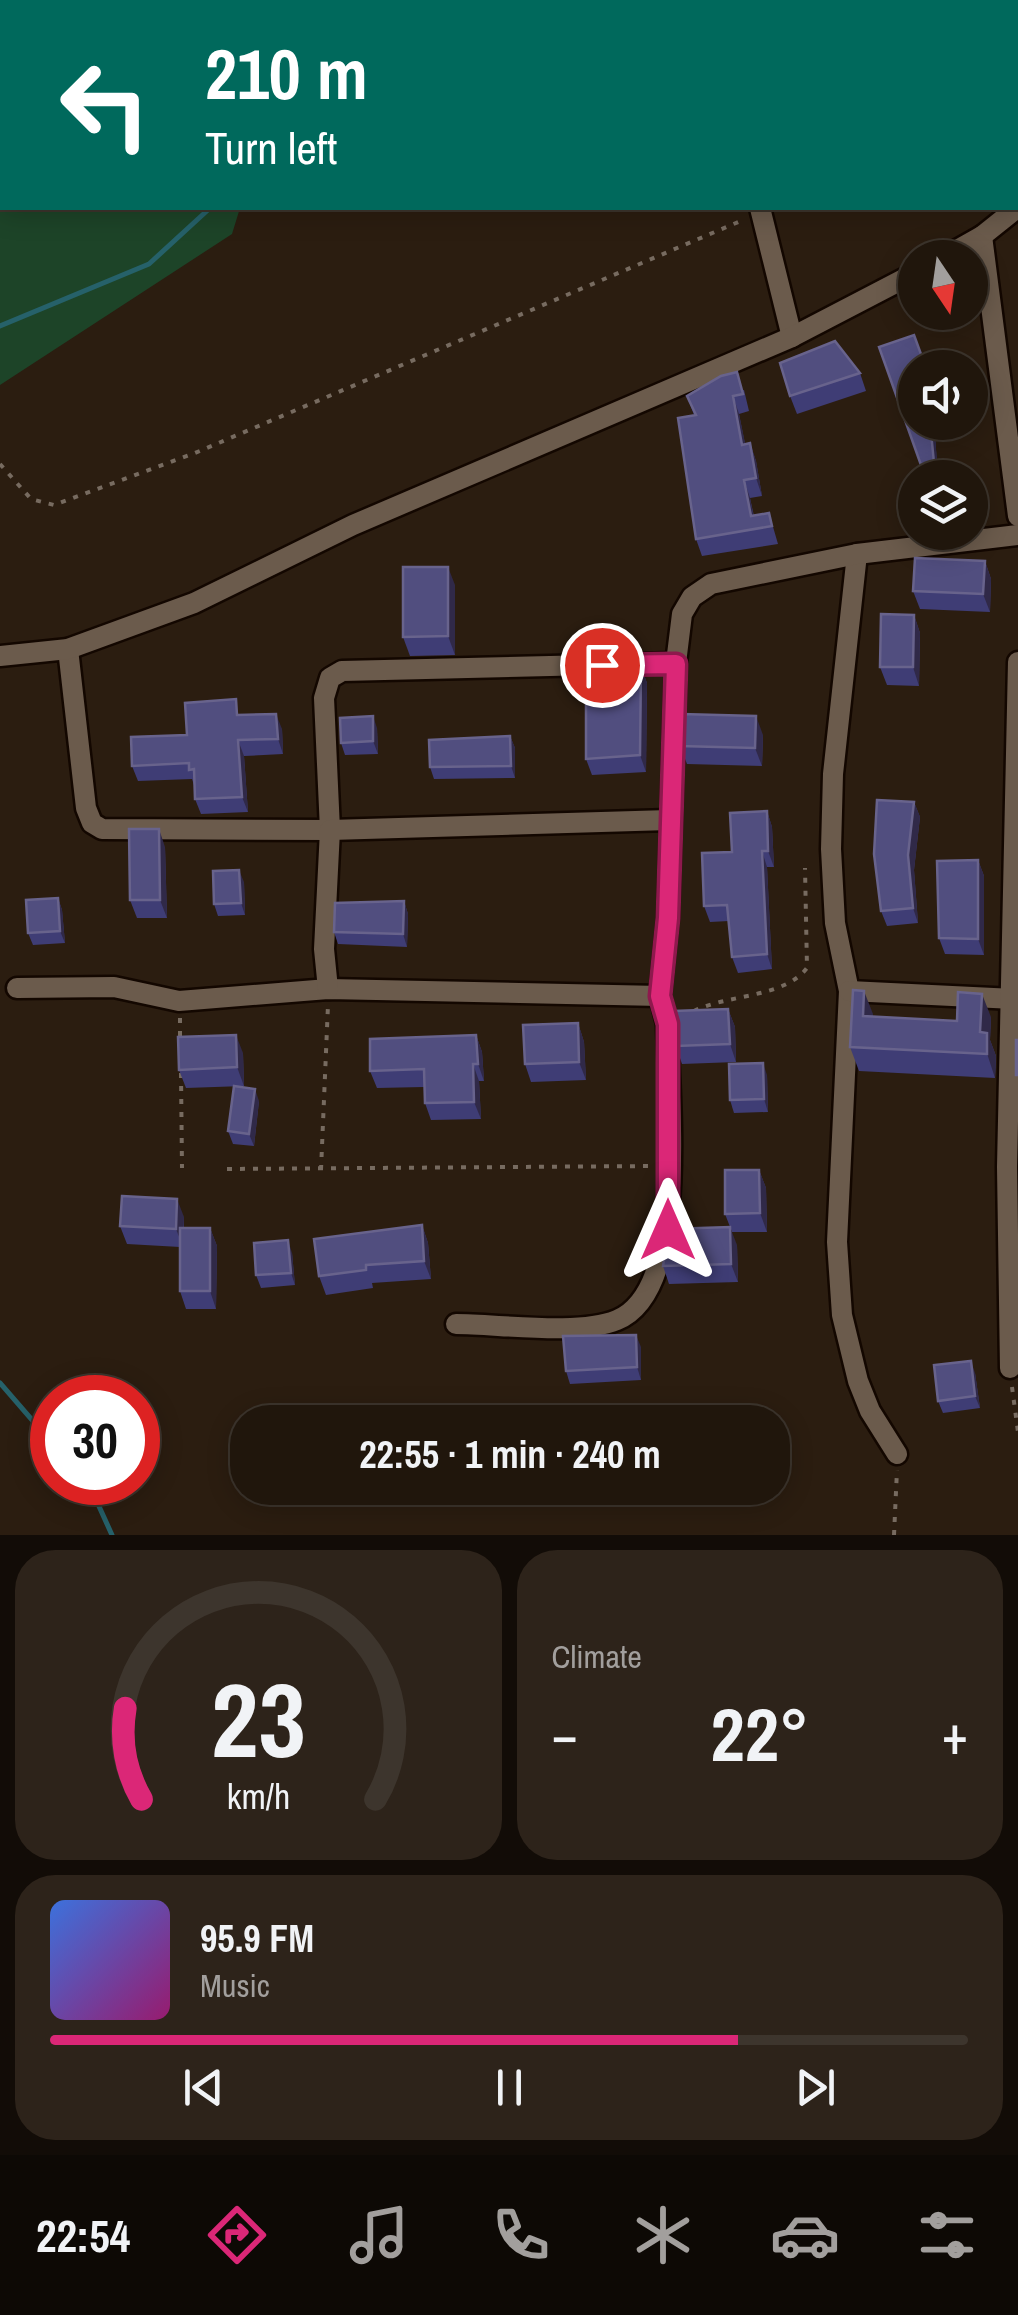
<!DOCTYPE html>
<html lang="en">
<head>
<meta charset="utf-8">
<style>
	:root { --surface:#20160c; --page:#2d231a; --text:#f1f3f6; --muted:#a29f9d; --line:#3d352d; --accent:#db2777 }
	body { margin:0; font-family:"Archivo Narrow",sans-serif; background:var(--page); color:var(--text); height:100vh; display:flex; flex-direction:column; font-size:38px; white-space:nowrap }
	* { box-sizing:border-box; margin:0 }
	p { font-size:32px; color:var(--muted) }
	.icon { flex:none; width:55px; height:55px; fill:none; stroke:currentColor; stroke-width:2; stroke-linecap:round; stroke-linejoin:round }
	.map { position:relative; height:1535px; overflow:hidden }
	.sheet { display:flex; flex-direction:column; gap:15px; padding:15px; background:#120c07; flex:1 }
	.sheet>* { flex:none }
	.guide { position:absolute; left:0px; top:0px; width:1020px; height:210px; box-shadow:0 5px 25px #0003,0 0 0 2px var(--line); background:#00695c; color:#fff; overflow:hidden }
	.needle { width:65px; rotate:167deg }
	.tools { position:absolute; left:898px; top:240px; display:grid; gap:20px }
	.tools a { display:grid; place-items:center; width:90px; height:90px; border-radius:50%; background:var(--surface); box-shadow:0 5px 25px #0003,0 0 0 2px var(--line); font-size:50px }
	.speed { position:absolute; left:30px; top:1375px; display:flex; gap:20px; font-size:50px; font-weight:700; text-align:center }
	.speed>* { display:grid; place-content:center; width:130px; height:130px; border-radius:50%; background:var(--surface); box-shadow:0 5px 25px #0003,0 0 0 2px var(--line); line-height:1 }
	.speed .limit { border:15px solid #d22; background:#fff; color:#111 }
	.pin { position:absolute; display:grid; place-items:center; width:85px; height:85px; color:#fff; margin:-42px; border:5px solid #fff; border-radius:50%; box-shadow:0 2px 10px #0007 }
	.me { position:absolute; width:110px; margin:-55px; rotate:0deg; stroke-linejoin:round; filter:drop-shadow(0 0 8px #0008) }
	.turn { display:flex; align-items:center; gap:35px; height:210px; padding:0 40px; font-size:45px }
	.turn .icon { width:130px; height:130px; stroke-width:2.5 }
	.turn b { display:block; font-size:70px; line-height:85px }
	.big { font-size:75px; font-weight:800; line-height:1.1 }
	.sheet .widget { flex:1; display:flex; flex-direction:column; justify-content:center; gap:15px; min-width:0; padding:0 35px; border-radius:40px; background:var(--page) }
	.sheet .dial { align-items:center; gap:0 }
	.dial svg { height:260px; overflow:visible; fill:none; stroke:var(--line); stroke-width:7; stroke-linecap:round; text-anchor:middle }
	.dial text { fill:var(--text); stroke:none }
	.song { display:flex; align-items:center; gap:30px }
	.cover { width:120px; height:120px; border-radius:15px; background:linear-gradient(135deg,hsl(220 70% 55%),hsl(320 70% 35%)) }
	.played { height:10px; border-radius:5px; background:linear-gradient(90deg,var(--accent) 75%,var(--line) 75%) }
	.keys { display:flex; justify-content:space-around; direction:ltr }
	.heat { display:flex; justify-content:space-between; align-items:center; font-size:55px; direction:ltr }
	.sheet .tiles { flex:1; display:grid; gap:15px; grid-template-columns:1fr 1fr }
	.widget:last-child { grid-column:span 2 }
	.trip { position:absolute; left:230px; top:1405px; width:560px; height:100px; border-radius:40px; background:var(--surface); box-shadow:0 5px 25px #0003,0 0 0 2px var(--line); font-weight:800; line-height:100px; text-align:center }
	.menu { display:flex; height:160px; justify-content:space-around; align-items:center; background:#0d0905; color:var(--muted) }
	.menu .icon { width:70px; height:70px }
	.menu .active { color:var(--accent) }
	.menu b { font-size:45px; color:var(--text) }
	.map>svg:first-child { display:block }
	.green { fill:#1d4428 }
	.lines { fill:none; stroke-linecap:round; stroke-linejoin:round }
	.stream { stroke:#26616a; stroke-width:5 }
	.street-casing { stroke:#130700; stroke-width:25 }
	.path { stroke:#776b60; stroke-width:4; stroke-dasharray:5 8; stroke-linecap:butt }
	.street { stroke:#6b5b4c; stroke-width:20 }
	.wall { fill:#3f3d75 }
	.shaded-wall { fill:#302948 }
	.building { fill:#514e7f; stroke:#68638c; stroke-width:2.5 }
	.route-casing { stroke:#8e194d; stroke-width:25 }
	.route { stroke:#db2777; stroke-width:18 }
</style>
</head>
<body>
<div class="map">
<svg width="1018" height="1535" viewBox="0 0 1018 1535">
	<rect width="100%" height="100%" fill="#2b1d10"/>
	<path class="green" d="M0 0H295L2 2V208H240L232 234 0 385Z"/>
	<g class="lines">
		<g class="stream">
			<path d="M391 2 392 0"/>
			<path d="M0 326 149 264 210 208"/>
			<path d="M0 1383 52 1443"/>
			<path d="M88 1482 112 1535"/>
		</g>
		<g class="street-casing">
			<g id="street">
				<path d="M714 0 715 2"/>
				<path d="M760 208 792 337"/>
				<path d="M982 236 1018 516"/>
				<path d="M943 258 982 236 1017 208"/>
				<path d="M857 554 833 774 831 849 835 923 849 991 837 1242 842 1315 858 1381 870 1411 897 1454"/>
				<path d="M68 649 86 808 92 823 102 829 330 830 324 698 330 678 342 671 676 663"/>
				<path d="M0 656 68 649 194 603 353 525 792 337 915 273"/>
				<path d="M17 988 114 987 179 1001 328 989 660 996"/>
				<path d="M328 989 324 949 330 830 669 820"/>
				<path d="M849 991 1014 999"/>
				<path d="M456 1324C499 1324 578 1336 617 1320 691 1290 668 1093 667 1024L660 996 668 918 676 663 682 614 692 597 711 584 857 554 1018 535"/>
				<path d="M1010 1368 1007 1167 1018 662"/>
			</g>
		</g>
		<g class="path">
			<path d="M0 464 31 499 54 505 195 453 743 220"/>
			<path d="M694 1011C728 994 784 998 807 968L805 868"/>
			<path d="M180 1018V1038"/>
			<path d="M181 1073 182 1168"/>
			<path d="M227 1169 653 1166"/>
			<path d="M321 1170 328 1005"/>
			<path d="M1012 1387 1018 1432"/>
			<path d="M894 1535 897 1470"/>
		</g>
		<use href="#street" class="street"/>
	</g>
	<g class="wall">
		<path d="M836 0H945V2H837Z"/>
		<path d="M782 208H805L784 212Z"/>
		<path d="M879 347 934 422 938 476 926 477Z"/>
		<path d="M860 373 866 391 797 414 790 396Z"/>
		<path d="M744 390 749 411 739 414 745 444 750 443 756 461 762 496 750 498 754 516 769 513 778 544 702 556 696 539 694 415 687 396Z"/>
		<path d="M985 561 991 579 990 612 920 609 913 591Z"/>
		<path d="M455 585V655L410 656 403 637Z"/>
		<path d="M914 615 920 633 919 686 887 685 880 667Z"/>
		<path d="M641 667 647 683 646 772 592 775 586 759Z"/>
		<path d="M241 715 282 729 283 754 244 756 248 812 201 814 195 799 194 785 192 779 138 781 132 766 187 735Z"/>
		<path d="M377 728 378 754 345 755 341 743Z"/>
		<path d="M763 735 762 766 687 764 680 746Z"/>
		<path d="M510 736 515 748V778L434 779 430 767Z"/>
		<path d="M914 802 920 817 914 870 918 923 887 926 881 911Z"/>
		<path d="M767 811 772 827 774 867H767L772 969 738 973 732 957 729 921 710 922 704 906 732 852Z"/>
		<path d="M165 847 167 918H137L130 900Z"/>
		<path d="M978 860 984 876V955L945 954 939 938Z"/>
		<path d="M244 882 245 915 218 916 214 904Z"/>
		<path d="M58 898 62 910 65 943 33 945 28 933Z"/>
		<path d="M404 901 408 914 407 947 338 944 334 932Z"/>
		<path d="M728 1009 735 1027 736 1062 682 1064 676 1046Z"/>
		<path d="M873 1014V1017L957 1021 991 1017 990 1040 996 1056 995 1078 859 1071 850 1047Z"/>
		<path d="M578 1023 584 1042 586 1080 531 1082 525 1064Z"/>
		<path d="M476 1035 482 1052 484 1081H479L481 1119 431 1120 425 1103 424 1087 377 1088 370 1071Z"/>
		<path d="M243 1053 244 1086 186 1088 179 1070Z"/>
		<path d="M767 1075 768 1112 734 1113 730 1100Z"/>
		<path d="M259 1101 254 1146 233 1144 228 1131Z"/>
		<path d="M759 1170 766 1188 767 1232H732L725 1214Z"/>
		<path d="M184 1217V1228H210L217 1246 216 1309H186L180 1291V1247L127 1244 120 1226Z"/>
		<path d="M422 1225 428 1243 431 1279 372 1283 373 1288 326 1295 319 1276Z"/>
		<path d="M737 1245 738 1282 669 1284 663 1266Z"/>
		<path d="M292 1253 295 1285 261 1288 256 1275Z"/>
		<path d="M641 1347V1380L570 1384 566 1371Z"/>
		<path d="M975 1373 980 1408 943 1413 938 1401Z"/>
	</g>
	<g class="shaded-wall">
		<path d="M733 396 739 414 749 462 742 445Z"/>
		<path d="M930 422H934L938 476 934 463Z"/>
		<path d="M750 443 756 461 762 496 756 478Z"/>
		<path d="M744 480 750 498 756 529 751 516Z"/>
		<path d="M985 561 991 579 990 612 983 594Z"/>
		<path d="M448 567 455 585V655L448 636Z"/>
		<path d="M914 615 920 633 919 686 913 667Z"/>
		<path d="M641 667 647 683 646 772 640 755Z"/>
		<path d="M276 714 282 729 283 754 278 739Z"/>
		<path d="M373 716 377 728 378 754 373 741Z"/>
		<path d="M756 716 763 735 762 766 755 748Z"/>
		<path d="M510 736 515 748V778L511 766Z"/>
		<path d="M238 740 244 756 248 812 242 797Z"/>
		<path d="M914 802 920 817 914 870 918 923 913 908 908 855Z"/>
		<path d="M767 811 772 827 774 867 768 851Z"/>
		<path d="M159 829 165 847 167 918 160 900Z"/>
		<path d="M762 851 767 867 772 969 767 954Z"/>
		<path d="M978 860 984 876V955L978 939Z"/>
		<path d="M239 870 244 882 245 915 241 903Z"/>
		<path d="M58 898 62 910 65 943 60 931Z"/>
		<path d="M404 901 408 914 407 947 403 934Z"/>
		<path d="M864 991 873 1014 872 1040 863 1016Z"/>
		<path d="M982 994 991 1017 990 1040 996 1056 995 1078 980 1032Z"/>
		<path d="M728 1009 735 1027 736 1062 730 1044Z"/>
		<path d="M578 1023 584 1042 586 1080 579 1062Z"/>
		<path d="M236 1035 243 1053 244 1086 237 1067Z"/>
		<path d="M476 1035 482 1052 484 1081 478 1064Z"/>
		<path d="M763 1063 767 1075 768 1112 764 1099Z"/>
		<path d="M473 1064 479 1081 481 1119 474 1102Z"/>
		<path d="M255 1089 259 1101 254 1146 249 1134Z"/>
		<path d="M759 1170 766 1188 767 1232 760 1213Z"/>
		<path d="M177 1199 184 1217 183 1247 176 1229Z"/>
		<path d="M422 1225 428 1243 431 1279 424 1261Z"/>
		<path d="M730 1227 737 1245 738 1282 731 1264Z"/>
		<path d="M210 1228 217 1246 216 1309 210 1291Z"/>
		<path d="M288 1240 292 1253 295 1285 291 1273Z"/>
		<path d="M636 1335 641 1347V1380L637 1367Z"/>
		<path d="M971 1361 975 1373 980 1408 975 1396Z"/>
	</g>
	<g class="building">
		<path d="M814 0H825V2H803Z"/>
		<path d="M887 0H943V2H888Z"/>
		<path d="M914 335 926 368H915V422H930L934 463 921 465 879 347Z"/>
		<path d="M835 341 860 373 790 396 780 363Z"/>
		<path d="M737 372 743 394 733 396 742 445 750 443 756 478 744 480 751 516 769 513 772 526 696 539 678 418 696 415 687 396 721 376Z"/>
		<path d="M915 558 985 561 983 594 913 591Z"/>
		<path d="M403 567H448V636L403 637Z"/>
		<path d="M881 614 914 615 913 667H880Z"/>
		<path d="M586 667H641L640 755 586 759Z"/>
		<path d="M236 699 237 715 276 714 278 739 238 740 242 797 195 799 194 769 189 770V763L132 766 131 737 187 735 185 703Z"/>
		<path d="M681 714 756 716 755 748 680 746Z"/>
		<path d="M373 716V741L341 743 340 718Z"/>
		<path d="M510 736 511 766 430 767 429 740Z"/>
		<path d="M877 800 914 802 908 855 913 908 881 911 874 854Z"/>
		<path d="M767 811 768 851H762L767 954 732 957 727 905 704 906 702 853 732 852 730 813Z"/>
		<path d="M129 829H159L160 900H130Z"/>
		<path d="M978 860V939L939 938 937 861Z"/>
		<path d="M239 870 241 903 214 904 213 871Z"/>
		<path d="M58 898 60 931 28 933 26 900Z"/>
		<path d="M404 901 403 934 334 932 335 903Z"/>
		<path d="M853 990 864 991 863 1016 957 1021 958 992 982 994 980 1032 987 1033V1054L850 1047Z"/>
		<path d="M728 1009 730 1044 676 1046 674 1011Z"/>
		<path d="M578 1023 579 1062 525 1064 523 1025Z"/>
		<path d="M236 1035 237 1067 179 1070 178 1037Z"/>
		<path d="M476 1035 478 1064H473L474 1102 425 1103 424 1069 370 1071V1039Z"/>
		<rect x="1016" y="1040" width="2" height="35"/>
		<path d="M763 1063 764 1099 730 1100 729 1064Z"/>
		<path d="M234 1086 255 1089 249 1134 228 1131Z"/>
		<path d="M725 1170H759L760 1213 725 1214Z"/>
		<path d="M122 1196 177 1199 176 1229 120 1226Z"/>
		<path d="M422 1225 424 1261 366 1265V1270L319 1276 314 1239Z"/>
		<path d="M730 1227 731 1264 663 1266 669 1229Z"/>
		<rect x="180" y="1228" width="30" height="63"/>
		<path d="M288 1240 291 1273 256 1275 254 1243Z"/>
		<path d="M636 1335 637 1367 566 1371 563 1336Z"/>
		<path d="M971 1361 975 1396 938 1401 934 1365Z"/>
	</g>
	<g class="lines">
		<g class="route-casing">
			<path id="route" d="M602 665 676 664 668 918 660 996 668 1024V1230"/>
		</g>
		<use href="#route" class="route"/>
	</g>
</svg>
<div class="tools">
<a><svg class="needle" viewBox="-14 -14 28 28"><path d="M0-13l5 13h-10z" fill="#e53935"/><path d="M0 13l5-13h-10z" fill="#a29f9d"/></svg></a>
<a><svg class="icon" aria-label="sound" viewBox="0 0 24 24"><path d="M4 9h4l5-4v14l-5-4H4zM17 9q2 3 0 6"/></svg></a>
<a><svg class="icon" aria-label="layers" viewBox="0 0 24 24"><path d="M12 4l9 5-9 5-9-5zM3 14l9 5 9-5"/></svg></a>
</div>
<div class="speed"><div class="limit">30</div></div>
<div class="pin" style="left:602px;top:665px;background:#d93025"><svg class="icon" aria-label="arrive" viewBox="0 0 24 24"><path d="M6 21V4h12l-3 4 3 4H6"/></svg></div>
<svg class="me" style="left:668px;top:1230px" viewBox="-20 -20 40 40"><path d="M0-17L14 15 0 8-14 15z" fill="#db2777" stroke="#fff" stroke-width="4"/></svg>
<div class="trip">22:55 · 1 min · 240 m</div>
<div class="guide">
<div class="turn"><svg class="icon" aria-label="left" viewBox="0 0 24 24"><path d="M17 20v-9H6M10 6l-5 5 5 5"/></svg><div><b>210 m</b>Turn left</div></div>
</div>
</div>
<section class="sheet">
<div class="tiles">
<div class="widget dial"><svg viewBox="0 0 100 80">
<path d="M14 69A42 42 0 1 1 86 69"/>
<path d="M14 69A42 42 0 0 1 9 41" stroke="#db2777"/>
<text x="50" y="56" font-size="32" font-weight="700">23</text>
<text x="50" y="72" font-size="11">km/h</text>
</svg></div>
<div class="widget"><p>Climate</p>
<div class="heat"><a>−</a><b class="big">22°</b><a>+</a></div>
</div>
<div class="widget">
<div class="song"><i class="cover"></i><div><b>95.9 FM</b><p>Music</p></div></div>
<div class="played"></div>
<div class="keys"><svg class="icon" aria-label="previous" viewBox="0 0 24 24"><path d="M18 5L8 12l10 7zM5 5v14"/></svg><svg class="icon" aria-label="pause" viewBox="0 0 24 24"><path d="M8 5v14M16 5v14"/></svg><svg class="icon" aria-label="next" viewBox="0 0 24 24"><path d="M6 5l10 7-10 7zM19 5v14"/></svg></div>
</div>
</div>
</section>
<nav class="menu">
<b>22:54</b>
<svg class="icon active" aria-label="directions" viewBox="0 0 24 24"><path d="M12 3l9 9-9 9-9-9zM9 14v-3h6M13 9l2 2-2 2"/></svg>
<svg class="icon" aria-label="music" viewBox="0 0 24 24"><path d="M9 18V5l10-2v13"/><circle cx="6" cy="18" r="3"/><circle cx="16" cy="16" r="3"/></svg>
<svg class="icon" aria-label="phone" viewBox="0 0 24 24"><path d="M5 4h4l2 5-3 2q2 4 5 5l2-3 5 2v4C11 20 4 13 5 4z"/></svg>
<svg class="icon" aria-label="climate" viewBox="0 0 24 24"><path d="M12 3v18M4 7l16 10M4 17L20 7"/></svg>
<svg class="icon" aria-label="car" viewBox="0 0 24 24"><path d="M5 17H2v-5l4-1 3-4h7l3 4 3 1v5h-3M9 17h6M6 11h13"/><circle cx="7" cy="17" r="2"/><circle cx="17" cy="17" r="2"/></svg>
<svg class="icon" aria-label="filters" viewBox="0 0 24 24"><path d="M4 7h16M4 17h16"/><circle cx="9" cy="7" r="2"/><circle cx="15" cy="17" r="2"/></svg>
</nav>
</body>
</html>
